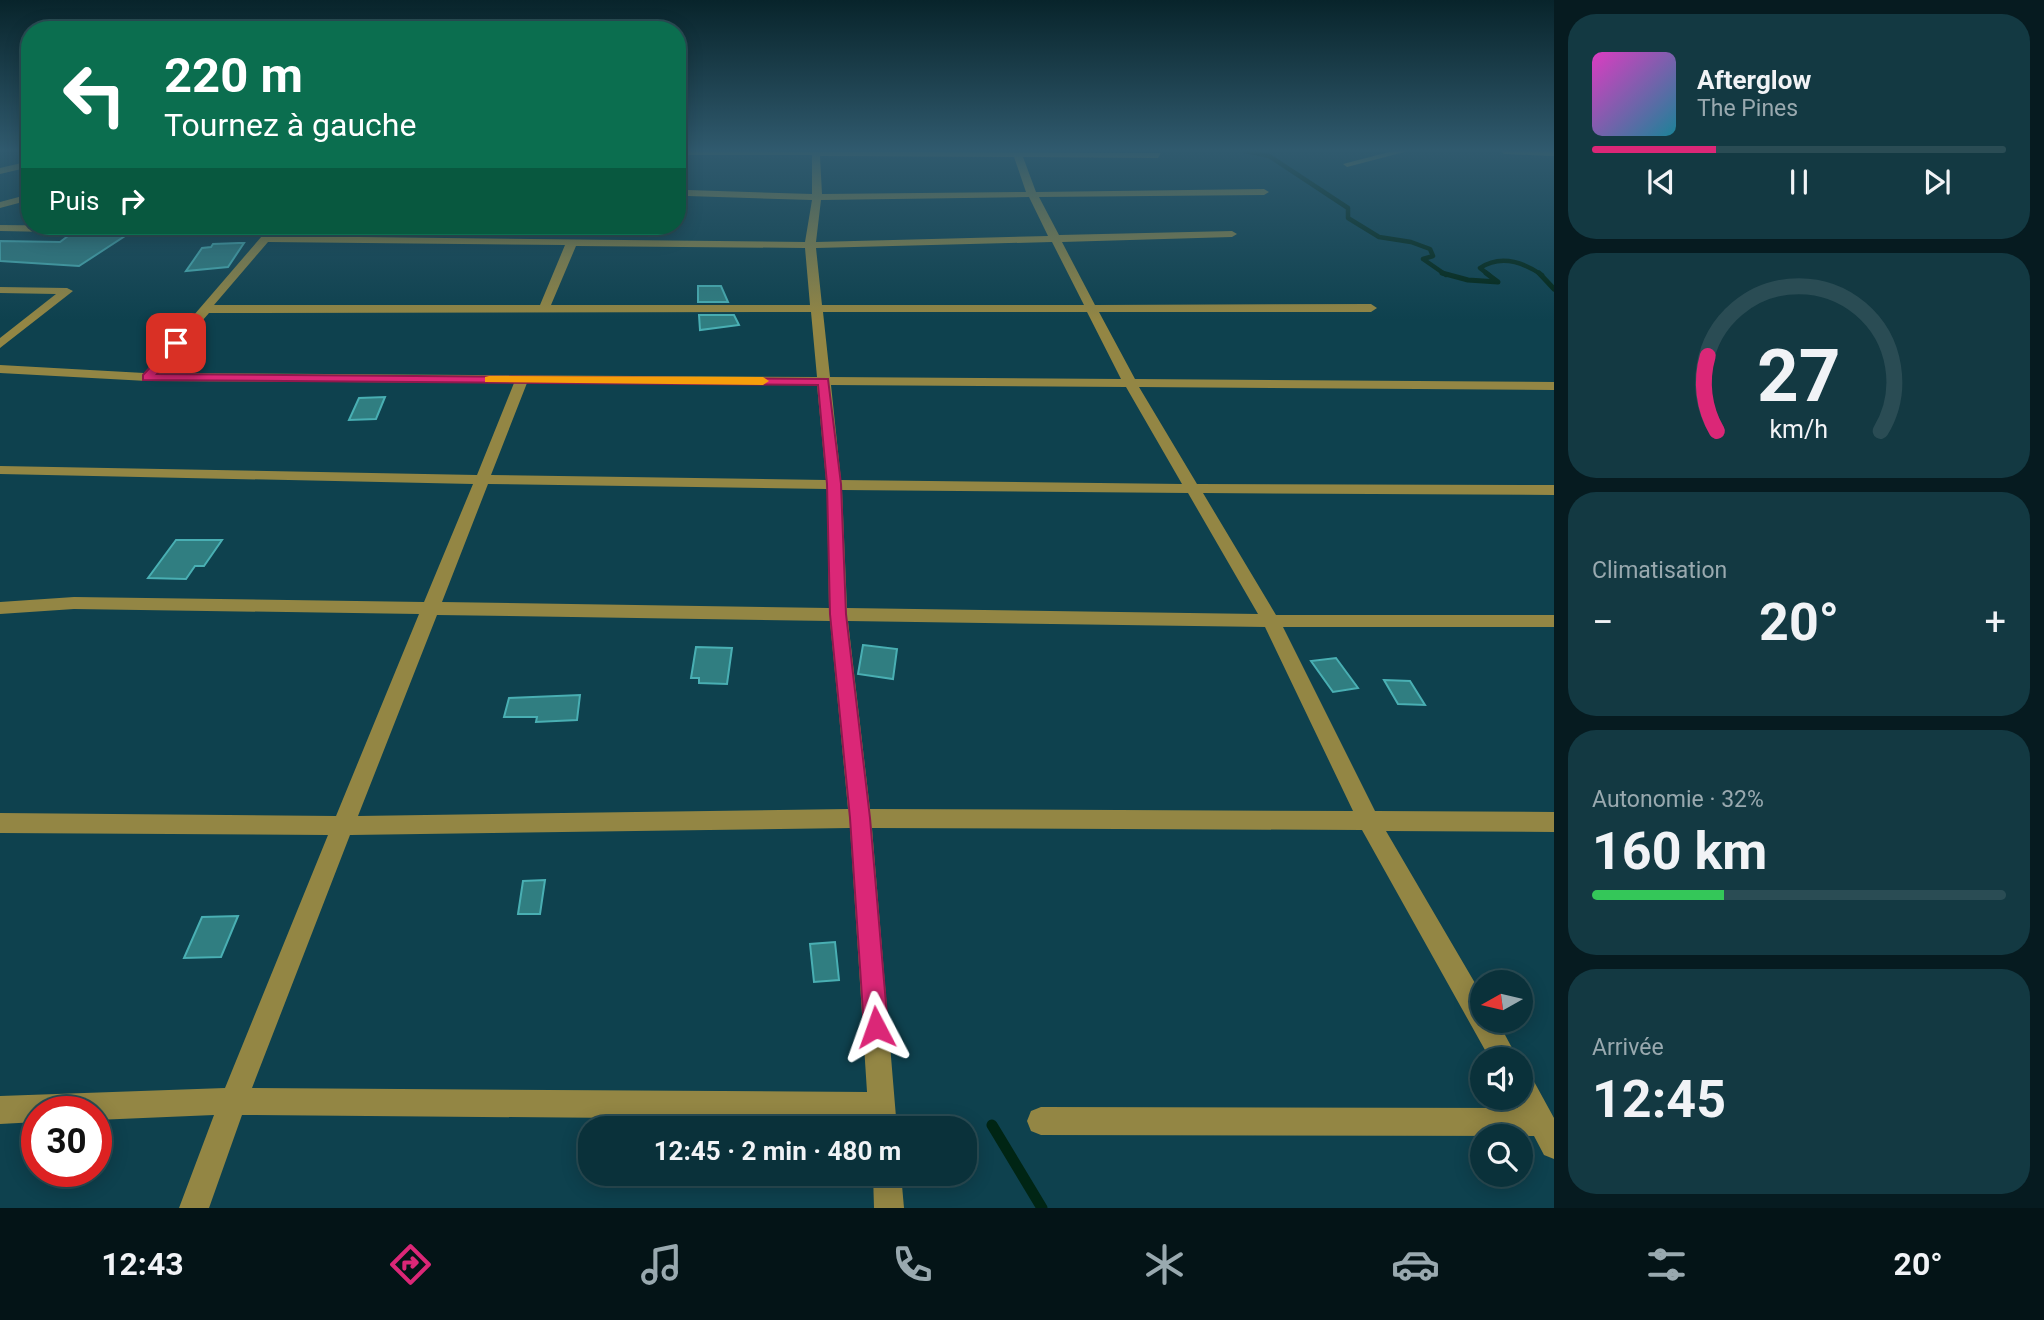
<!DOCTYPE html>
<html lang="fr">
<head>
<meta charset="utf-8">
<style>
	:root { --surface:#0a313a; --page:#133942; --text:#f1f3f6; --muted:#99a9af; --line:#2a4c54; --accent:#db2777 }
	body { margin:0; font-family:Roboto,sans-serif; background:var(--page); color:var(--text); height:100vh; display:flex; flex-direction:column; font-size:26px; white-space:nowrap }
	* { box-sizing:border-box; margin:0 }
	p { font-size:23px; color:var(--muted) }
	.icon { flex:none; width:38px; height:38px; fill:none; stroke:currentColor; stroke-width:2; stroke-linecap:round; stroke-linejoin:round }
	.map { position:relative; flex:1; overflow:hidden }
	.drawer { display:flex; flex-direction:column; gap:14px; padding:14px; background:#061b20; width:490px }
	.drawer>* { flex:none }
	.top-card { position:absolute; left:21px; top:21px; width:665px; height:214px; border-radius:28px; box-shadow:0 4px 18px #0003,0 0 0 2px var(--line); background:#0b6e4f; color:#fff; overflow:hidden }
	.needle { width:46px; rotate:262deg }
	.buttons { position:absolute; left:1470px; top:970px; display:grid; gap:14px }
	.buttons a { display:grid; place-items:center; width:63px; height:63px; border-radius:50%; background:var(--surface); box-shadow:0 4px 18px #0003,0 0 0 2px var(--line); font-size:35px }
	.speed { position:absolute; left:21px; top:1096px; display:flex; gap:14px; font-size:35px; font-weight:700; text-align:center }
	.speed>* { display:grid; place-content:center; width:91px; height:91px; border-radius:50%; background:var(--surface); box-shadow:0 4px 18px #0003,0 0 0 2px var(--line); line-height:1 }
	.speed .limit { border:10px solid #d22; background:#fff; color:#111 }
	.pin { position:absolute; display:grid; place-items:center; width:60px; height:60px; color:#fff; margin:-30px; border-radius:14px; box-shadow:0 4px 10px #0006 }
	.me { position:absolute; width:77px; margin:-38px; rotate:356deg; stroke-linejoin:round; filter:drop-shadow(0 0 5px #0008) }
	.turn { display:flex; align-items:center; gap:24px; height:147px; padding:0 28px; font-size:32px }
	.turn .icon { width:91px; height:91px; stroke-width:2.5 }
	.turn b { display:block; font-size:49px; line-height:60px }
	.then { display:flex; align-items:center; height:66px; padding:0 28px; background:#0003; gap:14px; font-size:26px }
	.big { font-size:52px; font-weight:700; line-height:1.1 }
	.drawer .widget { flex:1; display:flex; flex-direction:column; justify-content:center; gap:10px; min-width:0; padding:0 24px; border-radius:28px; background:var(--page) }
	.drawer .dial { align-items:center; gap:0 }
	.dial svg { height:182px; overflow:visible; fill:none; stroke:var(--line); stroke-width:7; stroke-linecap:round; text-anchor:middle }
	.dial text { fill:var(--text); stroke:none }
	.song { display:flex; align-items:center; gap:21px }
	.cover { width:84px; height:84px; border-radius:10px; background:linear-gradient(135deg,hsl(310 70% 55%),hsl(190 70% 35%)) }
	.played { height:7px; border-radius:4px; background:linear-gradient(90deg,var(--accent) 30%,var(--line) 30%) }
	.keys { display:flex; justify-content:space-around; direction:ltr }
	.heat { display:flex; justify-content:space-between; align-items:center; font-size:38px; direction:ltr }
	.charge { height:10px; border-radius:5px; background:linear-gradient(90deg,#34c759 32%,var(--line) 0) }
	.trip { position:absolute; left:578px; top:1116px; width:399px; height:70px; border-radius:28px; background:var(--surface); box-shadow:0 4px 18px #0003,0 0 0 2px var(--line); font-weight:700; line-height:70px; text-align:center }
	.dock { display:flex; height:112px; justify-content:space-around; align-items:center; background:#041417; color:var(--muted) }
	.dock .icon { width:49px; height:49px }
	.dock .selected { color:var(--accent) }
	.dock b { font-size:32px; color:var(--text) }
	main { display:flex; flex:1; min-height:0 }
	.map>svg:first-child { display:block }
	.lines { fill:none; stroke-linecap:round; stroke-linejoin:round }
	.stream-far2 { stroke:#002514; stroke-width:4.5 }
	.stream-far1 { stroke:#002514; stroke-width:5 }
	.stream { stroke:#002514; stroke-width:11 }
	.building { fill:#307e81; stroke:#49afb3; stroke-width:2 }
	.minor { fill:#938644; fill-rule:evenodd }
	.route { fill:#db2777; stroke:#8e194d; stroke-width:2 }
	.slow { fill:#f59e0b }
</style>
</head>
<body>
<main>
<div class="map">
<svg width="1554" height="1208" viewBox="0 0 1554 1208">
	<rect width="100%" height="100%" fill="#0e414e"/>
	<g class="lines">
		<g class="stream-far2">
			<path d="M1245 151 1269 156 1348 208V218L1379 237 1411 242 1430 249 1433 256 1423 259 1446 275"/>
			<path d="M1489 275 1480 268C1501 254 1523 262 1542 275"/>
		</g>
		<g class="stream-far1">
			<path d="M1442 273 1468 280 1498 282 1486 273"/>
			<path d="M1539 273 1554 289"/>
		</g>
		<path class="stream" d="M992 1125 1042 1208"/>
	</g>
	<g class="building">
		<path d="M68 236H125L79 266 0 261V241L60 242Z"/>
		<path d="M239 243H244L228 267 186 271 202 248 211 247 213 244Z"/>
		<path d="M698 286H721L728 302H698Z"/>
		<path d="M699 315H734L739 325 700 330Z"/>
		<path d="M385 397 376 419 349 420 359 398Z"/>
		<path d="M176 540H222L204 566H195L186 579 148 578Z"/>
		<path d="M863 645 897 649 893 679 858 674Z"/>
		<path d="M696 647 732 648 727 684 699 683V678H691Z"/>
		<path d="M1336 658 1358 688 1333 692 1311 661Z"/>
		<path d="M1384 680 1410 681 1425 705 1398 704Z"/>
		<path d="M580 695 577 720 536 722 537 717H504L509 698Z"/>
		<path d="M545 880 540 914H518L523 881Z"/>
		<path d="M238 916 221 957 184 958 202 917Z"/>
		<path d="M835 942 839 980 814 982 810 944Z"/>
	</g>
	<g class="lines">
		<g class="minor">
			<path d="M677 151 1161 153 1158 158 1023 157 1036 192 1264 189 1269 192 1264 195 1039 197 1059 235 1232 231 1237 234 1232 237 1062 242 1095 305 1371 304 1377 308 1371 312H1099L1135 379 1554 382V390L1139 387 1197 484 1554 485V495L1203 493 1276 615H1554V627H1283L1375 811 1554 812V832L1386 831 1482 995V1020H1497L1518 1059H1490L1362 830 872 828 897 1129H869V1120L242 1115 209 1208H179L214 1115 96 1120V1111H37V1122L0 1124V1096L225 1088 328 835 0 833V813L336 816 419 614 74 609 0 614V602L74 597 424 602 473 484 0 474V466L477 475 514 383 147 381 0 373V365L144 373 262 236 0 231V225L272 228 277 231 273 236 805 242 812 200 688 196 683 193 688 190 812 194V155H677ZM820 156 1014 157 1026 192 822 194ZM1029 197 1048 236 816 242 821 200ZM268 242 565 245 540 305H214ZM1052 242 1084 305H822L816 248ZM576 246 805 248 810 305H551ZM811 312 817 377 157 373 209 313ZM823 312H1087L1121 379 830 377ZM527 383 817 385 826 480 491 475ZM831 385 1126 387 1182 484 841 480ZM488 484 827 489 829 608 442 602ZM842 490 1188 493 1258 614 847 608ZM437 615 830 621 848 809 358 816ZM848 621 1265 627 1353 811 870 809ZM850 828 867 1092 252 1088 350 835Z"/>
			<path d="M1393 151H1408L1347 167 1343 164Z"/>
			<path d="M1500 151H1554V156L1504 154Z"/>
			<path d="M30 161V167L0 174V168Z"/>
			<path d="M30 194V200L0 208V202Z"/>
			<path d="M0 287 67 288 73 291 0 348V338L56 294 0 293Z"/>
			<path d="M1521 1073 1531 1076 1554 1118V1159L1544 1155 1534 1136 1041 1135 1031 1131 1027 1121 1031 1111 1041 1107 1518 1108 1512 1097H1521Z"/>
			<path d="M873 1174H901L904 1208H874Z"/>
		</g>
	</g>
	<linearGradient id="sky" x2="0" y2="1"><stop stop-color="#08242b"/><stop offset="0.47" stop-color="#305a6e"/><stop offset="1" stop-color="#305a6e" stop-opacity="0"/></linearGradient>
	<rect width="1554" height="320" fill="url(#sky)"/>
	<path class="route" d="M176 340 181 343 157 374 828 379 841 484 846 614 870 818 888 1027 884 1036 876 1039 868 1036 864 1027 850 818 830 614 827 484 818 385 143 380V375Z"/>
	<path class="slow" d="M489 376 763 377 769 381 763 385 485 382V377Z"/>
</svg>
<div class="buttons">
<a><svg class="needle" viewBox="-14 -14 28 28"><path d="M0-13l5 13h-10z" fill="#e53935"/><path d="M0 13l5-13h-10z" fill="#99a9af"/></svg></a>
<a><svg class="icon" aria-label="sound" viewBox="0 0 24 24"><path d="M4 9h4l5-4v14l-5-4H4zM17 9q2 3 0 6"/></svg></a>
<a><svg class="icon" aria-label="search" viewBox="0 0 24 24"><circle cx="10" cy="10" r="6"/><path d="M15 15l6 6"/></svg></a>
</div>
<div class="speed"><div class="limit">30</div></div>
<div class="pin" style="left:176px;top:343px;background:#d93025"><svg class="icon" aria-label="arrive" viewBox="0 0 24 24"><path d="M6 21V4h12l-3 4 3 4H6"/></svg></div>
<svg class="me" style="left:876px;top:1027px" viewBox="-20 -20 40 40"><path d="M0-17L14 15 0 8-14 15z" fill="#db2777" stroke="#fff" stroke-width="4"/></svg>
<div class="trip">12:45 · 2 min · 480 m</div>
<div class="top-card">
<div class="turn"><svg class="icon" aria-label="left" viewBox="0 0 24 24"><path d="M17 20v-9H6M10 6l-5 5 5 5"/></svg><div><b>220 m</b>Tournez à gauche</div></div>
<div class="then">Puis<svg class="icon" aria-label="right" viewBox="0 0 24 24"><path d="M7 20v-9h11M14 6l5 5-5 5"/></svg></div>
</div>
</div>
<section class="drawer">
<div class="widget">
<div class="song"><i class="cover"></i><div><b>Afterglow</b><p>The Pines</p></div></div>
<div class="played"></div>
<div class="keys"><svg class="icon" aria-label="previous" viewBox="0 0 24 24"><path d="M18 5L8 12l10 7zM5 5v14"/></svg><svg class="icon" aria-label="pause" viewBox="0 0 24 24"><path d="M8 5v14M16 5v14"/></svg><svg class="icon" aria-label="next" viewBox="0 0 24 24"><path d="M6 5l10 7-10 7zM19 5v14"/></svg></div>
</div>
<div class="widget dial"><svg viewBox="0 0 100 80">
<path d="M14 69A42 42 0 1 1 86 69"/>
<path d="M14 69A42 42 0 0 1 10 36" stroke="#db2777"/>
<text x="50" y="56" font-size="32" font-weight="700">27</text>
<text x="50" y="72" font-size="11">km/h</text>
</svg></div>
<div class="widget"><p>Climatisation</p>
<div class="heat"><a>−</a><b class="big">20°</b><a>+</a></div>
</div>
<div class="widget"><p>Autonomie · 32%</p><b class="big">160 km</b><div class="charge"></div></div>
<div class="widget"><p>Arrivée</p><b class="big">12:45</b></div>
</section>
</main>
<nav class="dock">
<b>12:43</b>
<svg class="icon selected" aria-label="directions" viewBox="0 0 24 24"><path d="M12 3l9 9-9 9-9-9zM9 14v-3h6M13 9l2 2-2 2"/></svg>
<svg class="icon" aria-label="music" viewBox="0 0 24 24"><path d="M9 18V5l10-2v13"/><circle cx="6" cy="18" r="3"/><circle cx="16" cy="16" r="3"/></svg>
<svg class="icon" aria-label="phone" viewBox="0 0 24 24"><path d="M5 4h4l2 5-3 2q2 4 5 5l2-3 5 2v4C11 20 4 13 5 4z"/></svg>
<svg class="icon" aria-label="climate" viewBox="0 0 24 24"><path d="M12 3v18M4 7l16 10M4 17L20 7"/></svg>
<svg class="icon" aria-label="car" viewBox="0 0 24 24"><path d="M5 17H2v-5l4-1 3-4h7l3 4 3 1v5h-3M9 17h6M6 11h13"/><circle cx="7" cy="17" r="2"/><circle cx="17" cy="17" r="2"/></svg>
<svg class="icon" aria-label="filters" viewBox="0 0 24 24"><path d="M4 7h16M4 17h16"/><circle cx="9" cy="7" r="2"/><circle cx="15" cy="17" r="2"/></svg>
<b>20°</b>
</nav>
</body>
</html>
